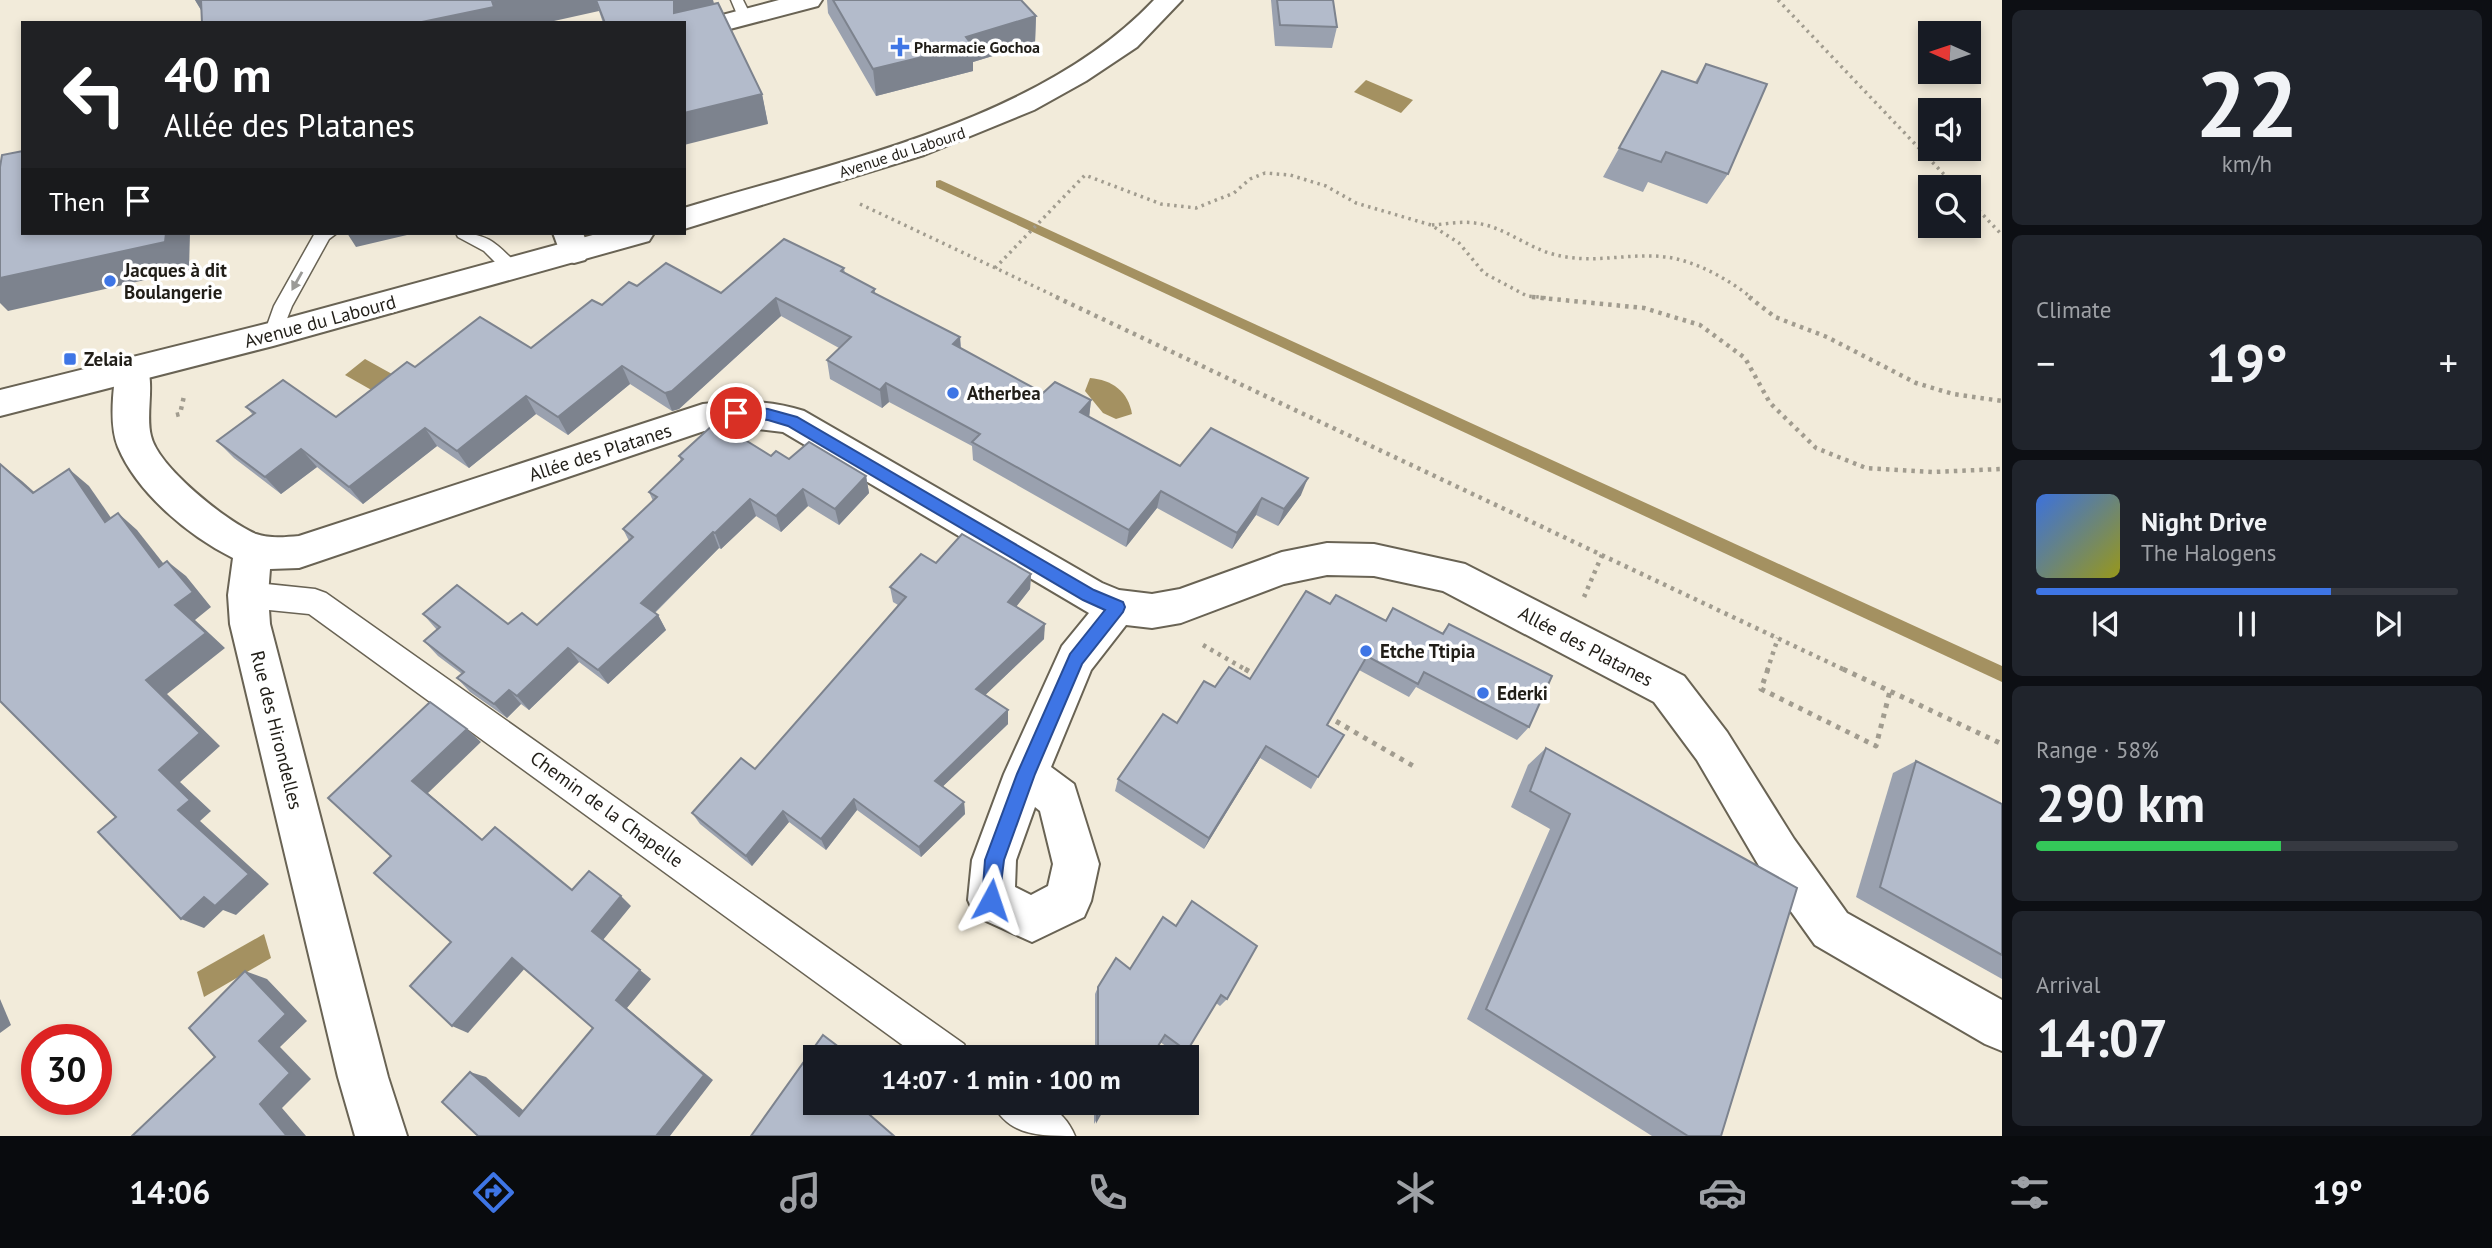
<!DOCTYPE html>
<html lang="en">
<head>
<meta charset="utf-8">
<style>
	:root { --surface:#171b24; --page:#20242c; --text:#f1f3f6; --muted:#9ea1a6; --line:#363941; --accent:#3e75e5 }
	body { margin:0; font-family:"PT Sans",sans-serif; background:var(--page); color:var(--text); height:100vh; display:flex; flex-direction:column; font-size:26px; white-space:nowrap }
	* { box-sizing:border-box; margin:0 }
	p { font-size:23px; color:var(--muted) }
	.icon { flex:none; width:38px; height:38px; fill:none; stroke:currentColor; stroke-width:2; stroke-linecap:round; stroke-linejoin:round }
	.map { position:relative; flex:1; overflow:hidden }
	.sheet { display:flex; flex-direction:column; gap:10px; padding:10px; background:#0d0f14; width:490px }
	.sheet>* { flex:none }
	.top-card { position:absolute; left:21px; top:21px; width:665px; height:214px; border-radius:0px; box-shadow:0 4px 10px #0003; background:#202124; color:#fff; overflow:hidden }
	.needle { width:46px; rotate:273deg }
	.buttons { position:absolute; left:1918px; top:21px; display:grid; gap:14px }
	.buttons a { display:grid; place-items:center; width:63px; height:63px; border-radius:0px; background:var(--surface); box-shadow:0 4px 10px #0003; font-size:35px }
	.speed { position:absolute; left:21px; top:1024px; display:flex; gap:14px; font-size:35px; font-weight:700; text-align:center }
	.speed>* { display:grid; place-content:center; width:91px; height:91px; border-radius:50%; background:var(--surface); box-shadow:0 4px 10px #0003; line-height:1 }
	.speed .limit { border:10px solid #d22; background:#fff; color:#111 }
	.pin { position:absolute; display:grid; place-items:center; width:60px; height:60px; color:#fff; margin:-30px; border:4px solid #fff; border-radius:50%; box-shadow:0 2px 7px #0007 }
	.me { position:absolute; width:77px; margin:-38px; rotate:5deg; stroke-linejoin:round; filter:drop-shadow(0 0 5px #0008) }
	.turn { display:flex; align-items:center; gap:24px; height:147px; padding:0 28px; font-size:32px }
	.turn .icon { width:91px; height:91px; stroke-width:2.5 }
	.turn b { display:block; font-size:49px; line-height:60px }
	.then { display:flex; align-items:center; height:66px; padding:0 28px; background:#0003; gap:14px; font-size:26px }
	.big { font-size:52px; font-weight:700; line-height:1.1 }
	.sheet .card { flex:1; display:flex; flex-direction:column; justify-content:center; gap:10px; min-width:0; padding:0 24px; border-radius:10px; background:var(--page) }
	.sheet .dial { align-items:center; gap:0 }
	.dial b { font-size:91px; line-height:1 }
	.song { display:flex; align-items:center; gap:21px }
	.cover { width:84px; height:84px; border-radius:10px; background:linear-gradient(135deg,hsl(220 70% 55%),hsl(60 70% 35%)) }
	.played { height:7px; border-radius:4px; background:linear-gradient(90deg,var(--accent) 70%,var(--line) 70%) }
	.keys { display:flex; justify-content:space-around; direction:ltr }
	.heat { display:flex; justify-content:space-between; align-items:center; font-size:38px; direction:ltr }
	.charge { height:10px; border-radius:5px; background:linear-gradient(90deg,#34c759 58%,var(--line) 0) }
	.trip { position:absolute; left:803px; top:1045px; width:396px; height:70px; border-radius:0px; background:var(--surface); box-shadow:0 4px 10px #0003; font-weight:700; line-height:70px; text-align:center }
	.menu { display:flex; height:112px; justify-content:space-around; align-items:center; background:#090b0e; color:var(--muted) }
	.menu .icon { width:49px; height:49px }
	.menu .current { color:var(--accent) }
	.menu b { font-size:32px; color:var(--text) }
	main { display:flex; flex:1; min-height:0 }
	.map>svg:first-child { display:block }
	.water { fill:#a49161 }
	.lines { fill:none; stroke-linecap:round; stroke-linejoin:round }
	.stream { fill:#a49161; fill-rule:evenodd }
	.service-casing { stroke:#696354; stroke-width:3 }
	.pedestrian-casing { stroke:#696354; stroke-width:3 }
	.minor-casing { stroke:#696354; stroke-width:4 }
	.tertiary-casing { stroke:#696354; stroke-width:4 }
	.path-far2 { stroke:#a19c8f; stroke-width:3.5; stroke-dasharray:2.5 4.5; stroke-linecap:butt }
	.path-far1 { stroke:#a19c8f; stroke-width:4.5; stroke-dasharray:3.5 5; stroke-linecap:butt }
	.path { stroke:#a19c8f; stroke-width:5; stroke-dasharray:4.5 6; stroke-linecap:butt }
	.service { fill:#fff; fill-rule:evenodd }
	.pedestrian { fill:#fff; fill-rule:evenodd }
	.minor { fill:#fff; fill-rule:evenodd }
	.tertiary { fill:#fff; fill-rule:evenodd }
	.wall { fill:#9aa1af }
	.shaded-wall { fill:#7d838e }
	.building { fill:#b3bbcb; stroke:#7d838e; stroke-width:2 }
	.oneway { fill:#9b9a97 }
	.route { fill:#3e75e5; stroke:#284c95; stroke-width:2 }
	.poi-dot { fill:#3e75e5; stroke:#fff; stroke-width:2.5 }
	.labels { text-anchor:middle; stroke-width:7; stroke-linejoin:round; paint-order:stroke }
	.far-poi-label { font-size:16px; font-weight:bold; fill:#211e18; stroke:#fff; text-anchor:start }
	.far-street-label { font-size:16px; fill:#211e18; stroke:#fff }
	.poi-label { font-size:19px; font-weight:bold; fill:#211e18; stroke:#fff; text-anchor:start }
	.street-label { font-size:19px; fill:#211e18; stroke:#fff }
</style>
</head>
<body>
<main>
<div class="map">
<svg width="2002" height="1136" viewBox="0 0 2002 1136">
	<rect width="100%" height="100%" fill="#f2ebda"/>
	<g class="water">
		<path d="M1366 80 1413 100 1401 113 1354 92Z"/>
		<path d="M365 359 401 379 382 396 345 375Z"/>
		<path d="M1090 378C1112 380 1128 391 1132 414L1116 419 1103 413 1085 391Z"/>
		<path d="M264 934 271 958 204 997 197 972Z"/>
	</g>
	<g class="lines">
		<path class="stream" d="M940 180 2002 666V682L936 187V181Z"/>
		<g class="service-casing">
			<g id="service">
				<path d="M731 0H743L751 16 749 19H739Z"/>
				<path d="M315 233H337L329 239 292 306 279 339H267L264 334 274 306Z"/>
				<path d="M456 233C488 233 496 243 518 265L521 269 518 273H506L484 251 458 237Z"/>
			</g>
		</g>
		<g class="pedestrian-casing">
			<g id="pedestrian">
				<path d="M248 582 315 589 326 593 964 1044 970 1057H919L309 614 248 608 237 604 233 595 237 586Z"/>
				<path d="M992 1102C1028 1102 1058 1096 1075 1136 1039 1136 1008 1136 992 1102Z"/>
			</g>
		</g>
		<g class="minor-casing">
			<g id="minor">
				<path d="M779 0H822L818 6 684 41V25Z"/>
				<path d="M553 233H583L590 252 585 260 574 263 563 260Z"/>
				<path d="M133 358 145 362C156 382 145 413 151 436 158 467 227 522 256 534 270 539 285 537 299 536L703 404C738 400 771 400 804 411L1102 583 1119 590 1152 594 1180 589 1282 552 1327 543 1374 544 1465 564 1684 676 1727 732 1794 839 1847 913 2002 1000V1051L1985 1044 1815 945 1762 871 1697 760 1654 702 1443 591 1374 576 1327 575 1284 584 1181 623 1152 628 1126 625 1091 670 1051 767 1074 784 1099 864 1091 901 1084 917 1032 942 975 916 968 900 972 860 1004 774 1062 646 1089 613 783 432 748 428 704 431 299 568 270 569 268 595 270 624 388 1077 407 1136H355L338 1077 230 624 228 595 233 558C189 536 137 493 118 447 112 432 112 414 113 398 114 385 115 373 121 362ZM1035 807 1040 811 1053 864 1048 886 1031 895 1015 887 1016 860Z"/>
			</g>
		</g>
		<g class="tertiary-casing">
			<g id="tertiary">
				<path d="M1154 0H1182L1137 47 1086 81 1034 110 924 155 684 229V208C838 161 1040 121 1154 0Z"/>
				<path d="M600 233H654L649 241 273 346 0 416V390L273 322Z"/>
			</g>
		</g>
		<g class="path-far2">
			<path d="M1778 0 1956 187"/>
			<path d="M1969 200 2002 235"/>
			<path d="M860 204 1059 298"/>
			<path d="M1432 225C1446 224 1461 221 1475 223 1502 226 1524 245 1549 253 1591 266 1627 252 1666 257 1696 261 1728 279 1752 298"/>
			<path d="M995 268 1085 175 1161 204 1196 208 1234 193 1250 179 1265 173 1290 175 1326 186 1356 203 1431 225 1459 243 1484 273 1527 296 1549 298"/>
		</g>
		<g class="path-far1">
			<path d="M1056 297 1847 671"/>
			<path d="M1532 297 1644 308 1700 325 1745 358 1770 403 1816 448 1866 468 1932 472 2002 469"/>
			<path d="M1749 297 1775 317 1827 337 1916 383 1953 394 2002 401"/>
			<path d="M176 415 180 414 184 396"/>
			<path d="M1584 597 1602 555"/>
			<path d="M1203 645 1248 671"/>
			<path d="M1767 671 1778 638"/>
		</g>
		<g class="path">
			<path d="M1245 669 1259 677"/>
			<path d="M1768 669 1761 689 1876 746 1890 691"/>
			<path d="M1843 669 2002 744"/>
			<path d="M1327 716 1415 767"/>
		</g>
		<use href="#service" class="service"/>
		<use href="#pedestrian" class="pedestrian"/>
		<use href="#minor" class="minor"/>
		<use href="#tertiary" class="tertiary"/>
	</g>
	<g class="wall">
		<path d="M195 0H713L714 4 762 94 768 124 684 23H603L599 11 201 10Z"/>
		<path d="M827 0H1021L1036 16 1035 43 973 62V71L876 96 828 13Z"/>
		<path d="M1271 0H1333L1337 27 1332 48 1275 46Z"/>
		<path d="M1706 64 1728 174 1707 204 1648 182 1643 192 1603 177 1662 71 1695 82Z"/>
		<path d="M844 268 845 274 875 289V294L960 337 961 349 1043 393 1091 400 1089 417 1180 466 1301 495 1278 526 1256 515 1232 549 1157 508 1126 547 973 460 972 446 889 402 882 408 830 379 827 360 839 348 781 316 679 409 672 411 630 384 568 435 536 414 469 468 437 446 363 504 317 467 281 494 234 458 217 441 253 415 246 407 336 417 415 367 531 348 602 305 637 286 721 293Z"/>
		<path d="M679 456H771L789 459 866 476 869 493 839 525 808 506 781 532 756 516 721 549 719 548 655 613 658 615 666 630 608 684 579 662 529 710 521 704 507 718 470 692 457 678 462 674 438 656 424 641 437 630 423 614 508 624 537 625 629 541 623 529 653 501 649 492 681 461Z"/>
		<path d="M936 563 1031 574 1030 589 1016 607 1044 639 985 695 1008 724 942 787 964 802 965 814 921 857 857 810 826 850 789 822 752 866 700 824 692 813 755 769 898 605 893 602 890 587Z"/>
		<path d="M1330 604 1385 621 1393 608 1442 633 1449 624 1529 727 1517 740 1416 687 1409 697 1359 670 1327 725 1318 777 1311 789 1260 758 1204 849 1115 791 1118 779 1215 687 1250 679Z"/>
		<path d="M1546 748 1721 1136H1652L1467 1019 1550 829 1511 807 1528 765Z"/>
		<path d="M1916 761 2002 804V979L1856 897 1893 773Z"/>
		<path d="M1163 917 1227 999 1220 1006 1216 1003 1187 1051 1182 1057 1160 1042 1151 1057H1095V994L1098 987 1130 969Z"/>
		<path d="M1094 1102H1107L1094 1124Z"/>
	</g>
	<g class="shaded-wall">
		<path d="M195 0H204L209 23Z"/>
		<path d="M499 0H596L599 11 545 23H417Z"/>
		<path d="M674 0H713L716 14 674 13Z"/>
		<path d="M1036 16 1035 43 973 62V71L876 96 873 69 966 37Z"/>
		<path d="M762 94 768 124 684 145V113Z"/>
		<path d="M166 233H190L189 270 8 311 0 303V278Z"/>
		<path d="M347 233H407V235L356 247Z"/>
		<path d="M776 298 781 316 679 409 672 411 665 393Z"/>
		<path d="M960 337 961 356 953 344Z"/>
		<path d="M622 366 630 384 568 435 558 417Z"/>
		<path d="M886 383 889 402 882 408 880 390Z"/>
		<path d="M526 396 536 414 469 468 457 451Z"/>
		<path d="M1091 400 1089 418 1080 412Z"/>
		<path d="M425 428 437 446 363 504 349 487Z"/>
		<path d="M301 449 317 467 281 494 265 477Z"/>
		<path d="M0 464 22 481 54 510 33 493Z"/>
		<path d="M69 469 89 486 125 538 105 522Z"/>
		<path d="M866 476 869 493 839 525 835 509Z"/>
		<path d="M1308 478 1301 495 1278 526 1284 509Z"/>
		<path d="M803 489 808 506 781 532 776 516Z"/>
		<path d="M1161 491 1157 508 1126 547 1129 530Z"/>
		<path d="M1262 498 1256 515 1232 549 1237 533Z"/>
		<path d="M750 499 756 516 721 549 715 533Z"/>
		<path d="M118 513 137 530 178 582 159 567Z"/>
		<path d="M713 532 719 548 649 618 641 603Z"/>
		<path d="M167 561 186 576 211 607 195 620 225 648 167 694 220 746 180 782 211 811 200 821 269 884 236 915 223 910 204 928 181 919 178 810 159 770 146 680 175 605Z"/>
		<path d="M1031 574 1030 589 1008 617V602Z"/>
		<path d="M658 615 666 630 608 684 598 670Z"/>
		<path d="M1045 624 1044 639 977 703 976 689Z"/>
		<path d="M568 648 579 662 529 710 517 696Z"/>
		<path d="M509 690 521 704 507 718 494 704Z"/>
		<path d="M1008 710V724L936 793 935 781Z"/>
		<path d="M467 729 481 742 428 793 496 851 412 781Z"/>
		<path d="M1266 746 1260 758 1204 849 1209 838Z"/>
		<path d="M854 799 857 810 826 850 821 839Z"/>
		<path d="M964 802 965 814 921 857 919 847Z"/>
		<path d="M783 811 789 822 752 866 746 856Z"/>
		<path d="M621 896 631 906 603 940 651 979 627 1008 713 1080 670 1136H656L592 931Z"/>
		<path d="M512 958 526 967 468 1033 452 1026Z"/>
		<path d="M245 971 267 979 307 1021 280 1047 311 1079 282 1108 306 1136H287L260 1104Z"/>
		<path d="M0 999 11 1025 0 1033Z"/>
		<path d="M470 1072 486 1077 534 1120 519 1116Z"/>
		<path d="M855 1102H863L859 1108Z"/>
	</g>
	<g class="building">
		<path d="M201 0H499L492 1 494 7 417 23H202Z"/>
		<path d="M596 0H674V13L718 3 762 94 684 113V23H605Z"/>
		<path d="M833 0H1021L1036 16 966 37 972 45 873 69Z"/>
		<path d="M1277 0H1333L1337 27 1280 25Z"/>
		<path d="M1706 64 1767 84 1728 174 1666 152 1661 162 1619 148 1662 71 1697 83Z"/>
		<path d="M23 151V233H166L165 242 0 278V167L2 155Z"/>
		<path d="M784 239 844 268 841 271 875 289 872 292 960 337 953 344 1043 393 1055 382 1091 400 1080 412 1180 466 1211 428 1308 478 1284 509 1262 498 1237 533 1161 491 1129 530 972 442 980 434 886 383 880 390 827 360 851 337 776 298 672 391 665 393 622 366 558 417 526 396 457 451 425 428 349 487 301 449 265 477 217 441 255 413 246 407 283 380 336 417 407 362 415 367 480 317 531 348 592 300 602 305 629 282 637 286 666 263 721 293Z"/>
		<path d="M716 422 771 456 776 451 789 459 809 442 866 476 835 509 803 489 776 516 750 499 715 533 713 532 641 603 658 615 598 670 568 648 517 696 509 690 494 704 457 678 464 672 424 641 440 627 423 614 457 585 508 624 522 613 537 625 633 537 623 529 657 497 649 492 683 459 679 456Z"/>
		<path d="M0 464 33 493 69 469 105 522 118 513 159 567 167 561 193 592 175 605 206 633 146 680 200 733 159 770 190 800 178 810 249 874 215 906 204 897 181 919 98 832 116 817 0 701Z"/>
		<path d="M962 534 1031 574 1008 602 1045 624 976 689 1008 710 935 781 964 802 919 847 854 799 821 839 783 811 746 856 692 813 741 758 755 769 906 597 890 587 921 554 936 563Z"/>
		<path d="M1306 591 1330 604 1336 595 1386 621 1393 608 1443 634 1449 624 1552 676 1529 727 1424 672 1418 684 1367 656 1327 725 1344 735 1318 777 1266 746 1209 838 1118 779 1163 714 1177 723 1204 681 1215 687 1229 667 1250 679Z"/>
		<path d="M430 702 467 729 412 781 482 840 495 827 572 890 589 871 621 896 592 931 640 970 616 1000 704 1075 656 1136H478L442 1102 470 1072 519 1116 593 1028 512 958 452 1026 410 986 451 942 374 873 391 856 328 798Z"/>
		<path d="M1546 748 1797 888 1721 1136H1688L1486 1009 1570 814 1530 791Z"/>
		<path d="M1916 761 2002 804V955L1880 887Z"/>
		<path d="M1192 901 1257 946 1227 999 1221 995 1187 1051 1165 1035 1151 1057H1135L1133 1055 1132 1057H1098V987L1116 958 1130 969 1163 917 1176 926Z"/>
		<path d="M245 971 286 1014 259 1041 290 1073 260 1104 287 1136H132L215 1057 189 1028Z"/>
		<path d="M823 1035 852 1057H816V1102H855L894 1136H751Z"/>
		<path d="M1097 1102H1107L1097 1120Z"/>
	</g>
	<defs><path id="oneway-solid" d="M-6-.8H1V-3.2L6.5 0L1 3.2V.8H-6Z" transform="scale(1.75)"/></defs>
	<use class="oneway" href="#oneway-solid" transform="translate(297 281) rotate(119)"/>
	<path class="route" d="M736 407 768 409 797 417 1094 590 1123 602 1125 607 1123 612 1082 664 1035 774 1004 860 998 907 991 909 985 907 982 900 985 860 1017 774 1070 654 1105 610 1083 600 788 426 768 420 731 417 729 413Z"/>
	<g class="poi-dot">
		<path d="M896.5 36.5h7v7h7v7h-7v7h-7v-7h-7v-7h7z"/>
		<circle cx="110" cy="281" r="7"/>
		<rect x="63" y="352" width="14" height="14" rx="3.5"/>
		<circle cx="953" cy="393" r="7"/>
		<circle cx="1366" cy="651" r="7"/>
		<circle cx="1483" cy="693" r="7"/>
	</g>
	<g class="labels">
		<g class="far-poi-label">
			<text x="914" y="53">Pharmacie Gochoa</text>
		</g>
		<g class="far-street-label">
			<text transform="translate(902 152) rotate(-18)" y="6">Avenue du Labourd</text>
		</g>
		<g class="poi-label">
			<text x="124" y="277">Jacques à dit<tspan x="124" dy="22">Boulangerie</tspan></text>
			<text x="84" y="366">Zelaia</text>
			<text x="967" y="400">Atherbea</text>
			<text x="1380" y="658">Etche Ttipia</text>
			<text x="1497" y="700">Ederki</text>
		</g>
		<g class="street-label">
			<text transform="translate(320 321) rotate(-15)" y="7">Avenue du Labourd</text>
			<text transform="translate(600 452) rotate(-18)" y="7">Allée des Platanes</text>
			<text transform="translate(1586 646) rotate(28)" y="7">Allée des Platanes</text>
			<text transform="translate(277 730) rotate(76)" y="7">Rue des Hirondelles</text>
			<text transform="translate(607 809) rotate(36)" y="7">Chemin de la Chapelle</text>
		</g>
	</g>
</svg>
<div class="buttons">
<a><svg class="needle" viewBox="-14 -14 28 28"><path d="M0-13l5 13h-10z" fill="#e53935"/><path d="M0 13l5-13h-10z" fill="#9ea1a6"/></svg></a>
<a><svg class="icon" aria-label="sound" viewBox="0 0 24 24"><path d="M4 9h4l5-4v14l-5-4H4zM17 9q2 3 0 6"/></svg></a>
<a><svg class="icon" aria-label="search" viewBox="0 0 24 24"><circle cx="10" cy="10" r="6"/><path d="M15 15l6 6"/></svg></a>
</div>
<div class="speed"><div class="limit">30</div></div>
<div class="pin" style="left:736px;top:413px;background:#d93025"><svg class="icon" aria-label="arrive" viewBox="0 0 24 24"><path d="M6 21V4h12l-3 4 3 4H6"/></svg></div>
<svg class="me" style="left:991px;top:900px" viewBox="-20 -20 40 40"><path d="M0-17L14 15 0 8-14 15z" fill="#3e75e5" stroke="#fff" stroke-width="4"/></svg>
<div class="trip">14:07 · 1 min · 100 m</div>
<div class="top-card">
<div class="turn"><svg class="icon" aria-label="left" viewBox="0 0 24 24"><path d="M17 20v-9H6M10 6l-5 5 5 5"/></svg><div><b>40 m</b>Allée des Platanes</div></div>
<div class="then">Then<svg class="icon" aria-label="arrive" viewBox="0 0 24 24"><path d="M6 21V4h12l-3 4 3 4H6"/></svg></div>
</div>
</div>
<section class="sheet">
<div class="card dial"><b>22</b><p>km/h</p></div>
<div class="card"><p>Climate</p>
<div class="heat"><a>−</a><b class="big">19°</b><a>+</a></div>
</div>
<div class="card">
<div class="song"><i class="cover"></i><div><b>Night Drive</b><p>The Halogens</p></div></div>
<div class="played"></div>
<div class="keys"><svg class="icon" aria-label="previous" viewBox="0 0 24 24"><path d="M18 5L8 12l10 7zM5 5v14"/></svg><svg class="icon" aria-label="pause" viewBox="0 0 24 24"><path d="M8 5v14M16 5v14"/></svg><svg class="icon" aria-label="next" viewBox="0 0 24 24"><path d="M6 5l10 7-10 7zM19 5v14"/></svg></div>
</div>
<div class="card"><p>Range · 58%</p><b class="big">290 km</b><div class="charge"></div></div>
<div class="card"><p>Arrival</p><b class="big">14:07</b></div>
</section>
</main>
<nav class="menu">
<b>14:06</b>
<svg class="icon current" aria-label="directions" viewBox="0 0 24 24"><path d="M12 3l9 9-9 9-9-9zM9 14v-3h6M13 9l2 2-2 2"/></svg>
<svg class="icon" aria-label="music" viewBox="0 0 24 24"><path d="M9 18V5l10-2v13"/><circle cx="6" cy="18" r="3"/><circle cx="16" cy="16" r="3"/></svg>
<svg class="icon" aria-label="phone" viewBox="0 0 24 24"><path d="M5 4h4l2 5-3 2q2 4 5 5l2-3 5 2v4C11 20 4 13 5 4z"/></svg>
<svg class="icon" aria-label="climate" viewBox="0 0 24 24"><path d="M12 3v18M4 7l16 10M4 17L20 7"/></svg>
<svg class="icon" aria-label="car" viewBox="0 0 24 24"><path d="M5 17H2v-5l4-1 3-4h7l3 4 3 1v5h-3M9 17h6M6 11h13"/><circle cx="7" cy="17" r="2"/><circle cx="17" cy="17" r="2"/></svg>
<svg class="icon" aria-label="filters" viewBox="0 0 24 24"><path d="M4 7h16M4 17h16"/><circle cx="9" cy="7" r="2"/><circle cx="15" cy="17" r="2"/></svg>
<b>19°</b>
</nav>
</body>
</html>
